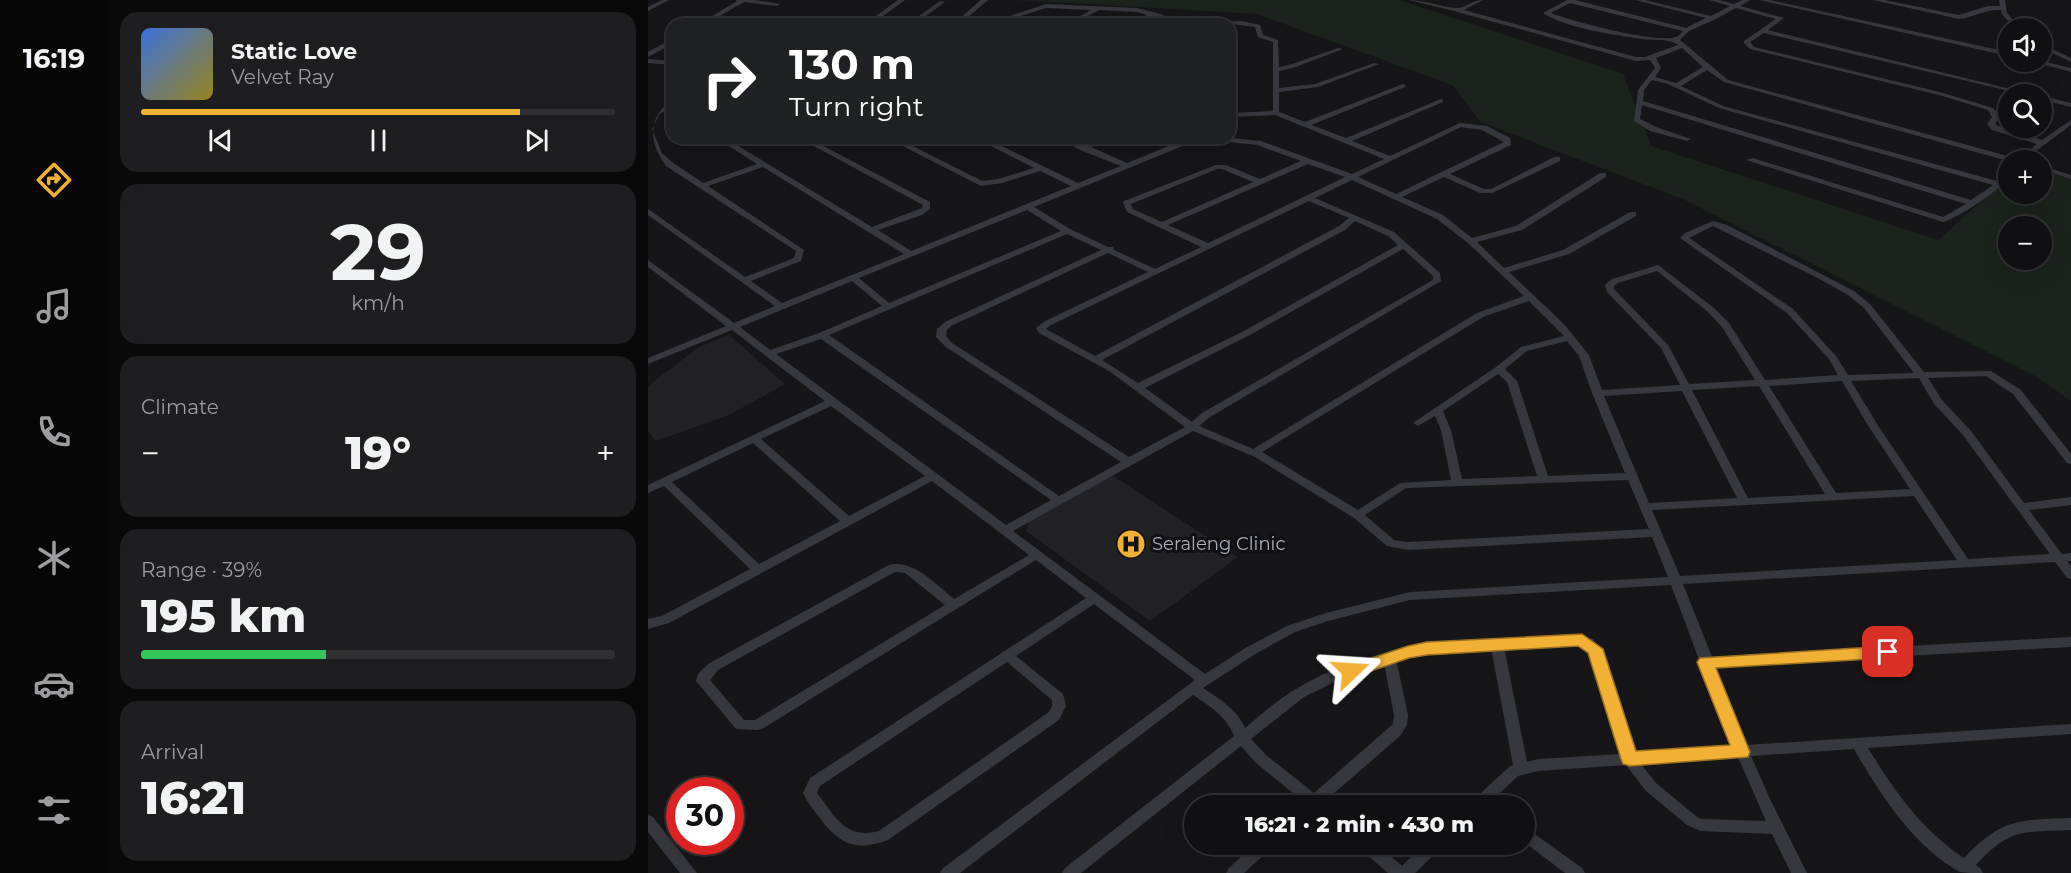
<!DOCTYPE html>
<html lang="en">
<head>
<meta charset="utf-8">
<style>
	:root { --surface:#101012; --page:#1e1e20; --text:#f1f3f6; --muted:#9c9d9f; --line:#303032; --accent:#f2b134 }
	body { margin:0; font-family:Montserrat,sans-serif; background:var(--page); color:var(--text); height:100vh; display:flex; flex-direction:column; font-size:22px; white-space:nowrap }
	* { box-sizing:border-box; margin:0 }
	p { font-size:20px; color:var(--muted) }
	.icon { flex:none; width:33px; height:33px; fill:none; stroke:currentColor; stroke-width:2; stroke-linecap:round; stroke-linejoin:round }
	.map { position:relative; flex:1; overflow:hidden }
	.panel { display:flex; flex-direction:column; gap:12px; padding:12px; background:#09090a; width:540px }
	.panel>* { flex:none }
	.guide { position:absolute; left:18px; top:18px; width:570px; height:126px; border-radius:18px; box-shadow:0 6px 24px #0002,0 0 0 2px var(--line); background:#202124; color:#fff; overflow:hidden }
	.controls { position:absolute; left:1350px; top:18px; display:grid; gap:12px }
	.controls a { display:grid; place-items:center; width:54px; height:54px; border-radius:50%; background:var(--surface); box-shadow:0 6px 24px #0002,0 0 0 2px var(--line); font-size:30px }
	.speed { position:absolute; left:18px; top:777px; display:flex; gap:12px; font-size:30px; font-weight:700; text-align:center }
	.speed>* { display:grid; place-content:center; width:78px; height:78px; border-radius:50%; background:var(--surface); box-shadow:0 6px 24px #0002,0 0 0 2px var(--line); line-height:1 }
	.speed .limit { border:9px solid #d22; background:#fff; color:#111 }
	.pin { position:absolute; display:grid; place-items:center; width:51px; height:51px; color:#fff; margin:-26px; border-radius:12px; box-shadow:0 3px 9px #0006 }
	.me { position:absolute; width:66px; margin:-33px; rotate:70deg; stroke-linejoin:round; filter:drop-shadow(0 0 4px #0008) }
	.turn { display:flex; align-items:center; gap:21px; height:126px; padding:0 24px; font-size:27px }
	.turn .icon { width:78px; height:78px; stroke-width:2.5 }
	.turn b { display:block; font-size:42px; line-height:51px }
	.big { font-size:45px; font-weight:800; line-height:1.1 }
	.panel .widget { flex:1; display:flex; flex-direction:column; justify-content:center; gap:9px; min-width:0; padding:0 21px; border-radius:18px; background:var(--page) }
	.panel .dial { align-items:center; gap:0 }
	.dial b { font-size:78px; line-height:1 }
	.song { display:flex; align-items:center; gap:18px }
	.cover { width:72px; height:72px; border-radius:9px; background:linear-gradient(135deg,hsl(220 70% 55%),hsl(50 70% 35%)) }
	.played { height:6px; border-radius:3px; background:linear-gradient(90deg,var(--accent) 80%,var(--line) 80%) }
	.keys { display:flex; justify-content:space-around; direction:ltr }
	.heat { display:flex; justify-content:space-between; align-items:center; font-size:33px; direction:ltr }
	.charge { height:9px; border-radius:4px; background:linear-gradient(90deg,#34c759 39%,var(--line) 0) }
	.trip { position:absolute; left:536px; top:795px; width:351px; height:60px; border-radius:30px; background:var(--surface); box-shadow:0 6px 24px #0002,0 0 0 2px var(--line); font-weight:800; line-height:60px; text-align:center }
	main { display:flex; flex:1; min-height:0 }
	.dock { display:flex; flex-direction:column; width:108px; justify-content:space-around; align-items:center; background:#060607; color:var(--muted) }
	.dock .icon { width:42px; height:42px }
	.dock .active { color:var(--accent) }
	.dock b { font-size:27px; color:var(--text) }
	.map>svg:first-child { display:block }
	.built { fill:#222225 }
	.green { fill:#1c231d; fill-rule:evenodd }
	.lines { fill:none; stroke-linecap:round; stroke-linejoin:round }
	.minor { fill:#37383d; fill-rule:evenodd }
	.route { fill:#f2b134; stroke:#9d7322; stroke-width:1.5 }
	.labels { text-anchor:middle; stroke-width:6; stroke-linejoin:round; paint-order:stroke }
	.poi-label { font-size:18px; fill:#a8adb8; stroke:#111113; text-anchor:start }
</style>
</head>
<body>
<main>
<nav class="dock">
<b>16:19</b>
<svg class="icon active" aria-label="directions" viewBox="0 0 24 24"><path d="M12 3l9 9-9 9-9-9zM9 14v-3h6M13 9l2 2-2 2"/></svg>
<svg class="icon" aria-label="music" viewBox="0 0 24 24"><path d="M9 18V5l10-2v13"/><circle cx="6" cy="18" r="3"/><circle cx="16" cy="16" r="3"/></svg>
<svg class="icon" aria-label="phone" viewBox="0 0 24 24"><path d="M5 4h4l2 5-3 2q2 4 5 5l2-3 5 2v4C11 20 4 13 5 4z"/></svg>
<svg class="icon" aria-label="climate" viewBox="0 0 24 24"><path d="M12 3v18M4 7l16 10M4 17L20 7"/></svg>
<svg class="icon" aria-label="car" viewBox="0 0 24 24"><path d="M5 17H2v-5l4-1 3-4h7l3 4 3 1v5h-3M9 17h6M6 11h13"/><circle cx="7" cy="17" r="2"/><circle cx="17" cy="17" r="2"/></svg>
<svg class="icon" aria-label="filters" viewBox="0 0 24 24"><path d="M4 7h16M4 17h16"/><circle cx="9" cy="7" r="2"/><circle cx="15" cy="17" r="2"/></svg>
</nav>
<section class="panel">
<div class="widget">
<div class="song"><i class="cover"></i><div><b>Static Love</b><p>Velvet Ray</p></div></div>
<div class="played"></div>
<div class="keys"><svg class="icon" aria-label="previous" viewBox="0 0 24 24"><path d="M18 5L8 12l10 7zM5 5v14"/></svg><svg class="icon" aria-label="pause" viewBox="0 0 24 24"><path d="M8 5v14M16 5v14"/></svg><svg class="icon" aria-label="next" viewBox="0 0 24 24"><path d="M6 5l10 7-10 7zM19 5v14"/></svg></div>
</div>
<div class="widget dial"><b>29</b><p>km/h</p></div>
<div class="widget"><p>Climate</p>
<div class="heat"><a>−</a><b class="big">19°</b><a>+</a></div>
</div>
<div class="widget"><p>Range · 39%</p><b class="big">195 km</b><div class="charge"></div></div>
<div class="widget"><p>Arrival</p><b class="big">16:21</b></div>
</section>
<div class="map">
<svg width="1423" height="873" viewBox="0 0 1423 873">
	<rect width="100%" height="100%" fill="#161618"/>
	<g class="built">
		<path d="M81 335 137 384 81 415 8 441 0 431V386L51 347Z"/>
		<path d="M462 474 590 557 502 621 378 531 382 520Z"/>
	</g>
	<path class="green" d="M369 0H751L975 74 1003 146 1290 240 1360 178V194H1394V171L1423 179V401L1389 377 1037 200 833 122 804 85 609 14ZM1360 226H1394V260H1360Z"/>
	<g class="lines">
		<g class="minor">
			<path d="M14 0H21L0 11V7Z"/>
			<path d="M88 0H107L132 4 129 6 96 2 58 24H51L89 1Z"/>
			<path d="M250 0H257L224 24H217Z"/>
			<path d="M333 0H340L312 24H305Z"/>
			<path d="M761 0C775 0 802 9 811 8 820 6 825 0 835 0L816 10 988 57H997L1030 45C1022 38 1005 41 994 39 967 35 917 28 895 13L919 0H927L1038 28 1058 18 987 0H997L1063 16 1082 6 1061 0H1071L1086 4 1095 0H1102L1092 6 1136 18 1120 30 1383 94H1374L1116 33 1102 42 1106 47 1295 93 1345 108 1352 117 1347 124 1350 126 1394 140 1423 120V125L1376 160H1369L1389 144 1344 130 1339 124 1344 117 1340 110 1291 95 1102 49 1096 43V41L1128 19 1088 8 1068 19 1041 31 1032 40 1080 80 1367 158V160L1360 161 1076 82 1059 70 1033 86 1075 106 1349 181 1357 171H1360C1360 176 1361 176 1358 180 1351 191 1308 219 1295 222L1098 160 1105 158 1295 217 1318 204 994 105 992 119 1008 127 1043 139 1039 141 1002 131 986 121 990 90 1007 68 1002 60 988 61 806 11ZM922 3 1035 31C1033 33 1031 36 1028 37 1008 44 924 21 903 13ZM1034 48 1055 67 1028 83 1007 77 1013 68 1008 58ZM1004 80 1020 84 1071 108 1345 185 1323 200 995 101 996 90Z"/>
			<path d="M1111 0H1122L1360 52V56Z"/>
			<path d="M1225 0H1236L1311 15 1340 6H1352L1351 0H1357L1359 13 1372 28H1366L1354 14 1353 10C1337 9 1326 17 1311 19Z"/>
			<path d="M292 1 297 2 267 24H260Z"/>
			<path d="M398 4 489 8 509 13 540 24C528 24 518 18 507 17 497 16 485 24 474 24L499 15 489 12 451 10 436 18 416 24H406L432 16 443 10 398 8 347 24H338Z"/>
			<path d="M594 21 612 25 615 35 630 40 631 67 641 65 690 48 695 49 645 68 631 71V88L667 84 726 63 731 64 670 87 631 92V112L657 122 755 84 758 86 757 87 663 125 698 138 793 99 795 100V102L704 141 742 156 812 123 839 126 862 138 863 145 802 174 836 189H843L906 157H912V161L844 193H832L796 177 754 197 795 215 824 238 868 226 952 173H958V177L874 230 829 242 856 268 915 250 982 212H988V216L921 254 861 272 914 322 925 335 941 355 954 390 1032 385 1013 348 959 292 957 285 964 279 1010 265 1066 308 1081 323 1117 380 1190 375 1181 359 1139 313 1032 238 1037 233 1065 221 1079 225 1206 291 1222 304 1276 372 1343 371 1373 390 1423 454V464L1419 463 1365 394 1338 376 1280 378 1294 400 1323 431 1376 503 1423 497V505L1381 510 1414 554 1423 553V561H1419L1423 566V579L1419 578 1407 562 1035 584 1064 657 1423 637V647L1067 666 1099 745 1423 724V734L1220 748C1246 791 1274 830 1316 858 1354 818 1371 820 1423 818V830C1375 832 1362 828 1328 865L1332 868 1335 873C1328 873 1318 873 1312 872 1265 846 1232 794 1206 749L1103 756 1123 801 1159 873H1143L1124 834 1053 831 1039 825 998 791 978 765 890 771 870 776 838 806H821L823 802 861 767 865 765 843 648 783 653 748 659 760 715 759 725 752 736 676 802 677 806H654L656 802 608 763 593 746 433 873H414L417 868 586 736C579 717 562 706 545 695L312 873H292L295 868 547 680 446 604 368 656 415 694 418 706 411 720 240 840C207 852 191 844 171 817 165 809 159 802 155 793L162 778 438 598 388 560 114 729 109 730 88 729 48 681 50 674 60 664 241 565C266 559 288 585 306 599L381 555 284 481 21 623 0 629V619L14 616 102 569 16 486 0 493V485L177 401 84 330 0 364V358L78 326 0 267V260L86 323 127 306 0 215V209L97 277 146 258 148 251 18 166C0 142 0 116 24 100V105L11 115 4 129 14 153 24 162 55 183 109 164 68 138H77L224 227 274 208 275 205 151 138H160L282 202V209L274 215 230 230 263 251 423 186 392 171 354 183 333 186 239 138H249L334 181 350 179 386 168 327 138H337L430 183 473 166 432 150 411 138H421L437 145 454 138H464L443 147 479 163 533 141 582 138 613 141 704 174 736 159 627 115 582 117V113L625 111V42L610 37 607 27 582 24H541L544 22ZM813 127 834 130 856 142 748 194 710 177ZM582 142 609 145 653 161 612 179 578 165H568L476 201 475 203 479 212 553 247 507 269 466 250 465 247H460L422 229 386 207 537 145ZM660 164 697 177 560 243 520 225ZM115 167 256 254 134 303 103 281 153 261 156 250 60 186ZM569 169H574L605 182 514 222 485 209 483 204ZM704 180 789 219 820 243 876 296 829 313 605 449 551 426 562 417 793 281 792 273 746 232 667 198ZM661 201 701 218 691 226 447 356 398 329 403 325ZM379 210 413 231 241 303 211 278ZM707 221 740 236 750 245 594 332 490 383 454 360 697 230ZM1065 226 1168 277 1200 295 1216 308 1266 373 1200 375 1188 356 1145 309 1041 238ZM419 234 453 250 297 322 289 329 288 337 298 347 473 462 411 496 181 335ZM755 249 785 276V280L554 413 544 422 497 388 600 336ZM460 253 500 272 397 321 388 328 391 333 461 371 537 427 481 457 304 343 298 336 299 330 303 326ZM1009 271 1060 312 1074 327 1107 380 1041 384 1020 345 966 289V286L970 283ZM204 281 234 306 171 333 122 350 92 327ZM881 301 916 336 873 347 848 367 765 423 770 426 787 416 793 430 803 480 752 483 710 510 614 452 835 317ZM173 339 403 500 358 525 128 354ZM919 341 931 356 944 393 977 473 900 476 869 381 857 369 879 351ZM850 374 859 382 889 476 814 479 803 430 795 411ZM1271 378 1286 404 1315 435 1402 554 1320 559 1229 424 1203 381ZM1194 381 1219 424 1262 489 1188 493 1121 386ZM1111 386 1177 494 1100 498 1044 390ZM1034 391 1089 498 1001 503 956 396ZM183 406 277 476 201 516 113 439ZM545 431 607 457 706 518 739 546 760 550 1004 537 1020 577 762 592 678 613 639 626 599 647 557 674 365 531ZM105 443 192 521 111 564 24 482ZM980 480 1001 529 760 542 746 540 717 515 758 488ZM1266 496 1309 560 1032 576 1004 510ZM247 572 257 573 297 605 107 720H96L62 680 70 670ZM1023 585 1052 662 1085 746 987 753 953 649 945 639 932 636C912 635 892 637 872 638 795 640 716 648 648 689 630 699 613 715 597 728 590 710 570 698 555 688L609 653 647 632 680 621 762 600ZM932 645 941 651 973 754 890 759 879 762 856 647ZM359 662 404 700V706L401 712 231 831C197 840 187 816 169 793L172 786ZM736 663 746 715 745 724 666 793 618 755 603 739 656 697 695 678ZM1090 757 1118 821 1054 819 1049 817 1008 783 993 764Z"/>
			<path d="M24 39V44L0 57V52Z"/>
			<path d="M1394 44 1423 58V62L1394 48Z"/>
			<path d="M0 59 24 61V65L0 63Z"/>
			<path d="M1394 61 1423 68V72L1386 62Z"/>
			<path d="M1394 96 1423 103V107L1394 100Z"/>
			<path d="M1394 166 1423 175V179L1394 170Z"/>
			<path d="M0 815 5 817 49 873H32L0 832Z"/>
			<path d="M876 828 881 830 934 868 937 873H917L876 842Z"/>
			<path d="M606 844H624L622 849 596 873H578L581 868Z"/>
			<path d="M710 844H728L754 866 776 844H794L792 849 767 873H740L712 849Z"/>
		</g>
	</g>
	<path class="route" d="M934 634 955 649 988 751 1082 745 1049 662 1052 658 1240 646 1249 652 1240 658 1068 668 1102 752 1100 757 982 766 975 764 973 759 940 653 930 646 779 655 761 658 703 678 697 676 694 671 697 667 760 646 779 642Z"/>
	<defs>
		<g id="hospital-disc" transform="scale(1.5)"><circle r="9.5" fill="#f2b134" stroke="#111113"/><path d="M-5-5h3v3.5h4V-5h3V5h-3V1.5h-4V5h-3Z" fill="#111"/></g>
	</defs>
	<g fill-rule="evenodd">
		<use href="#hospital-disc" x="483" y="544"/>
	</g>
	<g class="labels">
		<g class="poi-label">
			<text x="504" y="550">Seraleng Clinic</text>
		</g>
	</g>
</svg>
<div class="controls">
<a><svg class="icon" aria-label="sound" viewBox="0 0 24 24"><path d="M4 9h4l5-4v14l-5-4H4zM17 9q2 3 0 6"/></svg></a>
<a><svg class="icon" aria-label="search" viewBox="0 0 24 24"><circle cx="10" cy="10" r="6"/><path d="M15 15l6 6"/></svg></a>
<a>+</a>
<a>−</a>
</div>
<div class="speed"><div class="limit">30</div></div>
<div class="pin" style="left:1240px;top:652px;background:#d93025"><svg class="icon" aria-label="arrive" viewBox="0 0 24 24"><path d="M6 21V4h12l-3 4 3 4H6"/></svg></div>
<svg class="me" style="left:703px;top:671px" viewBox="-20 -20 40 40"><path d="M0-17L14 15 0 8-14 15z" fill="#f2b134" stroke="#fff" stroke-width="4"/></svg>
<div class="trip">16:21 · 2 min · 430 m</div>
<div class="guide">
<div class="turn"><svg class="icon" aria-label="right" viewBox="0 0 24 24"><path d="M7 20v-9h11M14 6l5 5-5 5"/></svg><div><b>130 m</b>Turn right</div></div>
</div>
</div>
</main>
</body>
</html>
